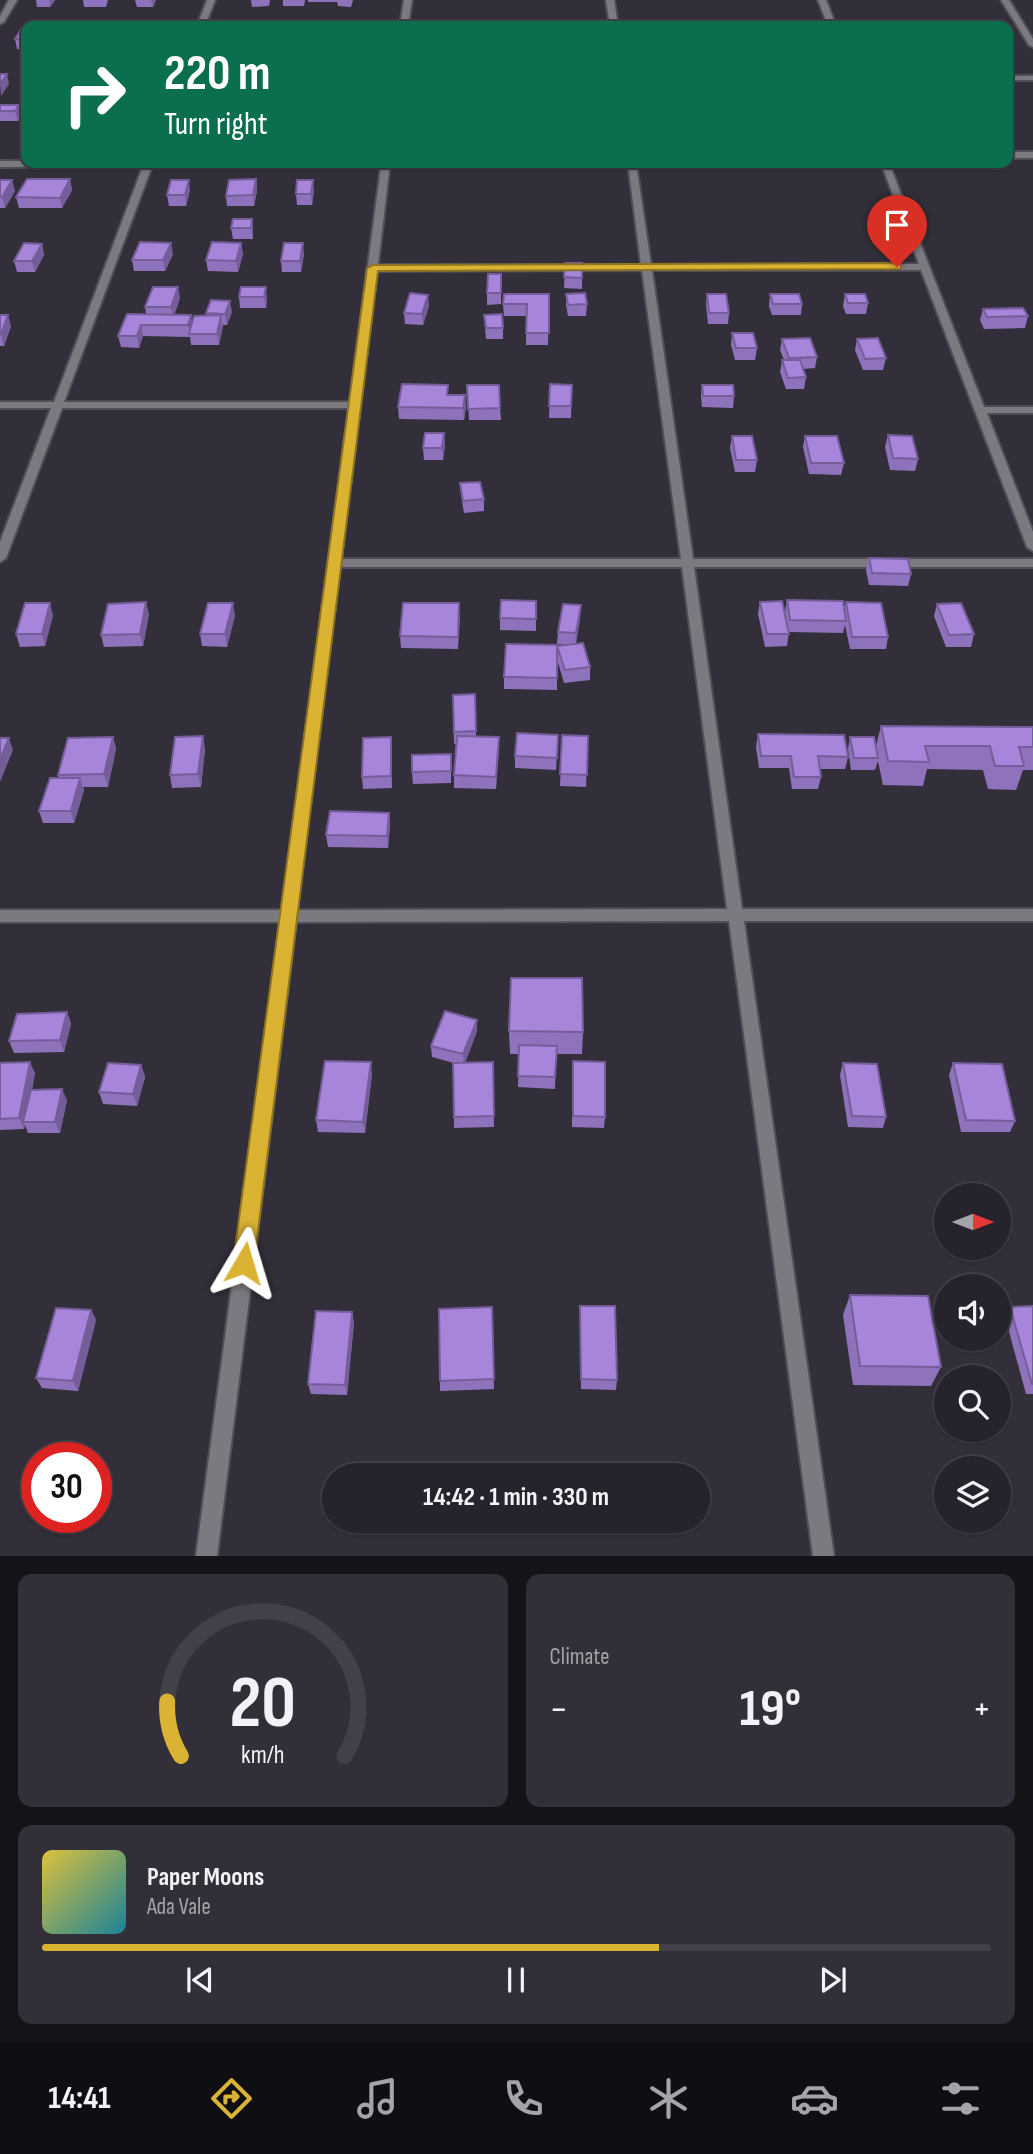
<!DOCTYPE html>
<html lang="en">
<head>
<meta charset="utf-8">
<style>
	:root { --surface:#26232c; --page:#322f38; --text:#f1f3f6; --muted:#a4a4a9; --line:#424048; --accent:#dab333 }
	body { margin:0; font-family:"Sofia Sans Condensed",sans-serif; background:var(--page); color:var(--text); height:100vh; display:flex; flex-direction:column; font-size:26px; white-space:nowrap }
	* { box-sizing:border-box; margin:0 }
	p { font-size:23px; color:var(--muted) }
	.icon { flex:none; width:38px; height:38px; fill:none; stroke:currentColor; stroke-width:2; stroke-linecap:round; stroke-linejoin:round }
	.map { position:relative; height:1556px; overflow:hidden }
	.panel { display:flex; flex-direction:column; gap:18px; padding:18px; background:#151318; flex:1 }
	.panel>* { flex:none }
	.hud { position:absolute; left:21px; top:21px; width:992px; height:147px; border-radius:14px; box-shadow:0 2px 5px #0004,0 0 0 2px var(--line); background:#0b6e4f; color:#fff; overflow:hidden }
	.needle { width:46px; rotate:90deg }
	.controls { position:absolute; left:934px; top:1183px; display:grid; gap:14px }
	.controls a { display:grid; place-items:center; width:77px; height:77px; border-radius:50%; background:var(--surface); box-shadow:0 2px 5px #0004,0 0 0 2px var(--line); font-size:35px }
	.speed { position:absolute; left:21px; top:1442px; display:flex; gap:14px; font-size:35px; font-weight:700; text-align:center }
	.speed>* { display:grid; place-content:center; width:91px; height:91px; border-radius:50%; background:var(--surface); box-shadow:0 2px 5px #0004,0 0 0 2px var(--line); line-height:1 }
	.speed .limit { border:10px solid #d22; background:#fff; color:#111 }
	.pin { position:absolute; display:grid; place-items:center; width:60px; height:60px; color:#fff; margin:-72px -30px; border-radius:50% 50% 50% 0; rotate:-45deg; box-shadow:0 0 7px #0007 }
	.pin .icon { rotate:45deg }
	.me { position:absolute; width:77px; margin:-38px; rotate:7deg; stroke-linejoin:round; filter:drop-shadow(0 0 5px #0008) }
	.turn { display:flex; align-items:center; gap:24px; height:147px; padding:0 28px; font-size:32px }
	.turn .icon { width:91px; height:91px; stroke-width:2.5 }
	.turn b { display:block; font-size:49px; line-height:60px }
	.big { font-size:52px; font-weight:700; line-height:1.1 }
	.panel .card { flex:1; display:flex; flex-direction:column; justify-content:center; gap:10px; min-width:0; padding:0 24px; border-radius:14px; background:var(--page) }
	.panel .dial { align-items:center; gap:0 }
	.dial svg { height:182px; overflow:visible; fill:none; stroke:var(--line); stroke-width:7; stroke-linecap:round; text-anchor:middle }
	.dial text { fill:var(--text); stroke:none }
	.song { display:flex; align-items:center; gap:21px }
	.cover { width:84px; height:84px; border-radius:10px; background:linear-gradient(135deg,hsl(50 70% 55%),hsl(190 70% 35%)) }
	.played { height:7px; border-radius:4px; background:linear-gradient(90deg,var(--accent) 65%,var(--line) 65%) }
	.keys { display:flex; justify-content:space-around; direction:ltr }
	.heat { display:flex; justify-content:space-between; align-items:center; font-size:38px; direction:ltr }
	.panel .tiles { flex:1; display:grid; gap:18px; grid-template-columns:1fr 1fr }
	.card:last-child { grid-column:span 2 }
	.trip { position:absolute; left:322px; top:1463px; width:388px; height:70px; border-radius:35px; background:var(--surface); box-shadow:0 2px 5px #0004,0 0 0 2px var(--line); font-weight:700; line-height:70px; text-align:center }
	.tabs { display:flex; height:112px; justify-content:space-around; align-items:center; background:#0f0e12; color:var(--muted) }
	.tabs .icon { width:49px; height:49px }
	.tabs .active { color:var(--accent) }
	.tabs b { font-size:32px; color:var(--text) }
	.map>svg:first-child { display:block }
	.lines { fill:none; stroke-linecap:round; stroke-linejoin:round }
	.minor-casing { stroke:#504d57; stroke-width:4 }
	.minor { fill:#7c7a80; fill-rule:evenodd }
	.wall { fill:#8f72bc }
	.shaded-wall { fill:#745d99 }
	.building { fill:#a685db; stroke:#745d99; stroke-width:2 }
	.route { fill:#dab333; stroke:#8e7421; stroke-width:2 }
</style>
</head>
<body>
<div class="map">
<svg width="1033" height="1556" viewBox="0 0 1033 1556">
	<rect width="100%" height="100%" fill="#332f3a"/>
	<g class="lines">
		<g class="minor-casing">
			<g id="minor">
				<path d="M9 0H17L4 22 0 24V16Z"/>
				<path d="M207 0H215L205 26H197Z"/>
				<path d="M404 0H412L408 26H400Z"/>
				<path d="M606 0H614L618 26H610Z"/>
				<path d="M818 0H826L836 26H828Z"/>
				<path d="M1001 0H1009L1033 39V47L1029 45Z"/>
				<rect x="1008" y="76" width="25" height="4"/>
				<rect x="1008" y="152" width="25" height="6"/>
				<path d="M0 161 390 163 378 265H641L628 163H636L651 265 919 264 881 163H889L984 407H1033V413H987L1033 532V551L1027 547 921 270H652L693 559H1033V567H694L742 909H1033V921H744L834 1556H813L729 921 296 922 217 1556H196L280 922H0V910H282L349 408H62L6 558 0 562V542L51 408H0V402H54L143 166 0 167ZM152 166H381L350 402H64ZM642 270 681 559H341L377 271ZM340 567H682L727 909 297 910Z"/>
			</g>
		</g>
		<use href="#minor" class="minor"/>
	</g>
	<g class="wall">
		<path d="M36 0H55L50 7H37Z"/>
		<path d="M83 0H108L106 7H84Z"/>
		<path d="M135 0H156L153 7H137Z"/>
		<path d="M251 0H270L269 6 252 7Z"/>
		<path d="M283 0H305L304 6H283Z"/>
		<path d="M308 0H353L351 7 338 6 337 2H308Z"/>
		<path d="M26 29V49H17L15 39Z"/>
		<path d="M0 105H19L21 115 18 121H0Z"/>
		<path d="M26 105V121H25L22 111Z"/>
		<path d="M70 179 72 190 62 208H19L16 197Z"/>
		<path d="M256 179 257 190 254 206H227L226 196Z"/>
		<path d="M0 180 15 191 5 208H0Z"/>
		<path d="M190 190 186 206H169L167 195Z"/>
		<path d="M314 190 312 205H297L296 194Z"/>
		<path d="M252 219 253 230V239H233L231 228Z"/>
		<path d="M241 243 243 254 238 272 208 271 206 260Z"/>
		<path d="M42 244 44 255 35 272H17L14 261Z"/>
		<path d="M173 254 165 271H134L132 260Z"/>
		<path d="M304 254 301 272H282L281 261Z"/>
		<path d="M565 263H582V289L564 288Z"/>
		<path d="M501 274V304L487 305V293Z"/>
		<path d="M241 287 267 298 266 308H240L239 297Z"/>
		<path d="M549 294 548 345H526V316H504L503 304Z"/>
		<path d="M566 294 587 304 586 316H568L566 305Z"/>
		<path d="M707 294 729 313 728 324H708L706 305Z"/>
		<path d="M770 294 802 304 801 315H772L769 306Z"/>
		<path d="M845 294 868 303 866 314H846L843 306Z"/>
		<path d="M180 298 174 315 192 321 207 315 206 313 232 312 227 325H223L219 345H191L190 337 143 336 139 348 121 347 118 336 146 314 145 307Z"/>
		<path d="M429 306 423 325 405 324 404 313Z"/>
		<path d="M983 309 1028 316 1025 328 984 329 980 320Z"/>
		<path d="M0 315 11 326 4 346H0Z"/>
		<path d="M484 315 503 328V339H486Z"/>
		<path d="M732 333 757 348 755 360H735L731 345Z"/>
		<path d="M782 339 817 357 815 368 803 369 806 377 804 389H786L780 372 782 360H784L780 350Z"/>
		<path d="M857 339 886 358 883 370H863L855 350Z"/>
		<path d="M550 384 572 385 571 418H549Z"/>
		<path d="M467 385 500 408 501 420H469Z"/>
		<path d="M702 385 734 396 733 408 702 407 701 396Z"/>
		<path d="M398 407H466L464 420 399 419Z"/>
		<path d="M444 433 445 445 443 460H424L423 448Z"/>
		<path d="M888 435 918 459 915 471 890 470 885 447Z"/>
		<path d="M732 436 757 460 755 472H735L730 448Z"/>
		<path d="M805 436 844 463 841 475 809 474 803 447Z"/>
		<path d="M460 483 484 499V511L464 513 461 495Z"/>
		<path d="M869 558 911 574 908 586 869 585 866 570Z"/>
		<path d="M787 600 844 610 846 602 888 637 886 649H850L845 625 843 633 789 632 787 646 765 647 758 614 760 602 787 623 785 612Z"/>
		<path d="M536 601V631L500 630V618Z"/>
		<path d="M937 604 974 634 971 647H946L934 616Z"/>
		<path d="M581 605 580 618 576 644 590 667V680L564 683 557 659V690L504 689V677L557 646 567 645 557 644 558 632Z"/>
		<path d="M149 614 143 646 104 647 101 635Z"/>
		<path d="M53 615 45 646 20 647 16 634Z"/>
		<path d="M235 615 227 647 202 646 200 634Z"/>
		<path d="M460 615 458 649 401 648 400 636Z"/>
		<path d="M475 694 476 737H499L496 789 454 788V775L456 744H454L453 695Z"/>
		<path d="M881 726 1033 727V770H1023L1016 790 988 789 983 770 927 769 923 786 883 785 878 761 875 770H851L848 749 850 737 876 746Z"/>
		<path d="M758 734 848 757 845 769H820L821 777 818 789H792L789 768H759L756 747Z"/>
		<path d="M558 735 556 770 515 768V756Z"/>
		<path d="M562 735 588 736 586 787 560 786Z"/>
		<path d="M113 737 116 749 108 787H83L84 790 74 823H43L39 811 59 778 58 775Z"/>
		<path d="M205 749 201 787 172 788 170 775Z"/>
		<path d="M392 750V788L363 789 362 777Z"/>
		<path d="M451 754V783L413 784 412 772Z"/>
		<path d="M389 813 390 825 388 848 328 847 326 835Z"/>
		<path d="M67 1012 71 1024 64 1052 14 1053 9 1041Z"/>
		<path d="M477 1020V1031L465 1063 493 1062 494 1127 454 1128V1063L432 1057 431 1046Z"/>
		<path d="M509 1031 583 1032 582 1054H556L555 1089 518 1087 519 1054H510Z"/>
		<path d="M0 1063 35 1073 32 1090 67 1100 60 1133H28L25 1125 24 1129 0 1130Z"/>
		<path d="M843 1063 886 1117 883 1128 848 1127 840 1075Z"/>
		<path d="M953 1063 1015 1121 1010 1132H961L949 1075Z"/>
		<path d="M141 1065 145 1077 137 1106 103 1104 99 1092Z"/>
		<path d="M572 1073 605 1117 604 1128 572 1127Z"/>
		<path d="M372 1074 365 1133 318 1132 316 1120Z"/>
		<path d="M850 1295 941 1367 931 1386 853 1385 843 1315Z"/>
		<path d="M580 1306 617 1380 616 1390 581 1389Z"/>
		<path d="M1033 1306V1394H1026L1005 1317 1010 1307Z"/>
		<path d="M492 1307 494 1389 440 1391V1381Z"/>
		<path d="M91 1310 96 1320 78 1391 42 1388 36 1378Z"/>
		<path d="M354 1322 347 1395 311 1394 308 1384Z"/>
	</g>
	<g class="shaded-wall">
		<path d="M49 0H55L50 7Z"/>
		<path d="M151 0H156L153 7Z"/>
		<path d="M7 74 9 84 1 96 0 84Z"/>
		<path d="M19 105 21 115 18 121 15 111Z"/>
		<path d="M70 179 72 190 62 208 60 198Z"/>
		<path d="M256 179 257 190 254 206 253 195Z"/>
		<path d="M12 180 15 191 5 208 2 197Z"/>
		<path d="M189 180 190 190 186 206 185 195Z"/>
		<path d="M313 180 314 190 312 205 311 194Z"/>
		<path d="M252 219 253 230V239L251 228Z"/>
		<path d="M171 243 173 254 165 271 163 260Z"/>
		<path d="M241 243 243 254 238 272 236 261Z"/>
		<path d="M303 243 304 254 301 272 300 261Z"/>
		<path d="M42 244 44 255 35 272 32 261Z"/>
		<path d="M178 287 180 298 173 319 171 307Z"/>
		<path d="M266 287 267 298 266 308 264 297Z"/>
		<path d="M428 295 429 306 423 325 422 314Z"/>
		<path d="M230 301 232 312 227 325 225 314Z"/>
		<path d="M8 315 11 326 4 346 1 334Z"/>
		<path d="M191 315 193 326 189 334 190 337 188 325Z"/>
		<path d="M221 315 223 327 219 345 217 334Z"/>
		<path d="M141 325 143 336 139 348 137 336Z"/>
		<path d="M465 395 466 407 464 420 463 408Z"/>
		<path d="M444 433 445 445 443 460 442 448Z"/>
		<path d="M146 602 149 614 143 646 140 634Z"/>
		<path d="M50 603 53 615 45 646 42 634Z"/>
		<path d="M233 603 235 615 227 647 225 634Z"/>
		<path d="M581 605 580 618 575 646 576 633Z"/>
		<path d="M203 736 205 749 201 787 198 774Z"/>
		<path d="M113 737 116 749 108 787 104 774Z"/>
		<path d="M391 737 392 750V788L391 776Z"/>
		<path d="M499 737V750L496 789V777Z"/>
		<path d="M9 738 13 750 0 782V759Z"/>
		<path d="M80 778 84 790 74 823 71 811Z"/>
		<path d="M389 813 390 825 388 848 387 836Z"/>
		<path d="M67 1012 71 1024 64 1052 60 1040Z"/>
		<path d="M477 1020V1031L464 1066 463 1054Z"/>
		<path d="M30 1062 35 1073 25 1122H23L25 1125 24 1129 19 1118Z"/>
		<path d="M371 1062 372 1074 365 1133 363 1122Z"/>
		<path d="M141 1065 145 1077 137 1106 133 1094Z"/>
		<path d="M62 1089 67 1100 60 1133 55 1122Z"/>
		<path d="M91 1310 96 1320 78 1391 73 1381Z"/>
		<path d="M352 1312 354 1322 347 1395 345 1385Z"/>
	</g>
	<g class="building">
		<path d="M21 29H26V36L24 39H15Z"/>
		<path d="M0 74H7L0 84Z"/>
		<path d="M0 105H19L15 111H0Z"/>
		<path d="M27 179H70L60 198 16 197Z"/>
		<path d="M256 179 253 195 226 196 229 180Z"/>
		<path d="M0 180H12L2 197H0Z"/>
		<path d="M171 180H189L185 195H167Z"/>
		<path d="M297 180H313L311 194H296Z"/>
		<path d="M233 219H252L251 228H231Z"/>
		<path d="M140 242 171 243 163 260H132Z"/>
		<path d="M212 242 241 243 236 261 206 260Z"/>
		<path d="M24 243 42 244 32 261H14Z"/>
		<path d="M284 243H303L300 261H281Z"/>
		<path d="M565 263H582V278L564 277Z"/>
		<path d="M488 274H501V293H487Z"/>
		<path d="M153 287H178L171 307H145Z"/>
		<path d="M241 287H266L264 297H239Z"/>
		<path d="M410 293 428 295 422 314 404 313Z"/>
		<path d="M585 293 587 304 568 305 566 294Z"/>
		<path d="M504 294H549V333H526L527 304H503Z"/>
		<path d="M707 294H726L729 313H709Z"/>
		<path d="M770 294H799L802 304H773Z"/>
		<path d="M845 294H865L868 303H848Z"/>
		<path d="M211 300 230 301 225 314 206 313Z"/>
		<path d="M1023 308 1028 316 987 317 983 309Z"/>
		<path d="M127 314 191 315 188 325H141L137 336H118Z"/>
		<path d="M502 314 503 328H486L484 315Z"/>
		<path d="M0 315H8L1 334H0Z"/>
		<path d="M221 315 217 334H189L194 316Z"/>
		<path d="M732 333H753L757 348H736Z"/>
		<path d="M810 338 817 357 789 358 782 339Z"/>
		<path d="M878 338 886 358 865 359 857 339Z"/>
		<path d="M782 360H800L806 377 788 378Z"/>
		<path d="M402 384 448 385 447 395H465L463 408 398 407Z"/>
		<path d="M550 384 572 385 571 406H549Z"/>
		<path d="M467 385H499L500 408 468 409Z"/>
		<path d="M702 385H733L734 396H703Z"/>
		<path d="M425 433H444L442 448H423Z"/>
		<path d="M888 435 912 436 918 459 893 458Z"/>
		<path d="M732 436H752L757 460H736Z"/>
		<path d="M805 436H837L844 463H811Z"/>
		<path d="M480 482 484 499 463 501 460 483Z"/>
		<path d="M869 558 908 559 911 574 872 573Z"/>
		<path d="M501 600 536 601V619L500 618Z"/>
		<path d="M787 600 843 601 846 621 790 620Z"/>
		<path d="M782 601 789 634H767L760 602Z"/>
		<path d="M146 602 140 634 101 635 108 604Z"/>
		<path d="M846 602 881 603 888 637H852Z"/>
		<path d="M25 603H50L42 634H16Z"/>
		<path d="M208 603H233L225 634H200Z"/>
		<path d="M403 603H459L458 637 400 636Z"/>
		<path d="M961 603 974 634 949 635 937 604Z"/>
		<path d="M563 604 581 605 576 633 558 632Z"/>
		<path d="M583 643 590 667 565 670 557 646Z"/>
		<path d="M506 644 557 645V678L504 677Z"/>
		<path d="M475 694 476 731 454 732 453 695Z"/>
		<path d="M881 726 1033 727V747H1019L1024 766H995L990 746H925L929 762 888 761Z"/>
		<path d="M517 733 558 735 557 758 515 756Z"/>
		<path d="M758 734 844 735 848 757 818 756 821 777H794L791 756H761Z"/>
		<path d="M562 735 588 736 587 775 560 774Z"/>
		<path d="M203 736 198 774 170 775 175 737Z"/>
		<path d="M457 736 499 737 496 777 454 775Z"/>
		<path d="M113 737 104 774 58 775 68 738Z"/>
		<path d="M391 737V776L362 777 363 738Z"/>
		<path d="M850 737H874L878 758H854Z"/>
		<path d="M0 738H9L0 759Z"/>
		<path d="M451 754V771L412 772V755Z"/>
		<path d="M50 778H80L71 811H39Z"/>
		<path d="M330 811 389 813 387 836 326 835Z"/>
		<path d="M511 978H582L583 1032 509 1031Z"/>
		<path d="M445 1011 477 1020 463 1054 431 1046Z"/>
		<path d="M67 1012 60 1040 9 1041 17 1014Z"/>
		<path d="M519 1045 557 1046 555 1077 518 1076Z"/>
		<path d="M325 1061 371 1062 363 1122 316 1120Z"/>
		<path d="M573 1061 605 1062V1117L573 1116Z"/>
		<path d="M30 1062 19 1118 0 1119V1063Z"/>
		<path d="M493 1062 494 1116 454 1117 453 1063Z"/>
		<path d="M108 1063 141 1065 133 1094 99 1092Z"/>
		<path d="M843 1063 877 1064 886 1117 852 1116Z"/>
		<path d="M953 1063 1002 1064 1015 1121 966 1120Z"/>
		<path d="M62 1089 55 1122H23L31 1090Z"/>
		<path d="M850 1295 928 1296 941 1367 860 1366Z"/>
		<path d="M580 1306H615L617 1380 581 1379Z"/>
		<path d="M1033 1306V1384H1032L1010 1307Z"/>
		<path d="M492 1307 494 1379 440 1381 439 1309Z"/>
		<path d="M56 1308 91 1310 73 1381 36 1378Z"/>
		<path d="M316 1311 352 1312 345 1385 308 1384Z"/>
	</g>
	<path class="route" d="M897 263 901 264V269L378 271 254 1263 251 1270 244 1272 236 1270 233 1263 367 268 373 265Z"/>
</svg>
<div class="controls">
<a><svg class="needle" viewBox="-14 -14 28 28"><path d="M0-13l5 13h-10z" fill="#e53935"/><path d="M0 13l5-13h-10z" fill="#a4a4a9"/></svg></a>
<a><svg class="icon" aria-label="sound" viewBox="0 0 24 24"><path d="M4 9h4l5-4v14l-5-4H4zM17 9q2 3 0 6"/></svg></a>
<a><svg class="icon" aria-label="search" viewBox="0 0 24 24"><circle cx="10" cy="10" r="6"/><path d="M15 15l6 6"/></svg></a>
<a><svg class="icon" aria-label="layers" viewBox="0 0 24 24"><path d="M12 4l9 5-9 5-9-5zM3 14l9 5 9-5"/></svg></a>
</div>
<div class="speed"><div class="limit">30</div></div>
<div class="pin" style="left:897px;top:267px;background:#d93025"><svg class="icon" aria-label="arrive" viewBox="0 0 24 24"><path d="M6 21V4h12l-3 4 3 4H6"/></svg></div>
<svg class="me" style="left:244px;top:1263px" viewBox="-20 -20 40 40"><path d="M0-17L14 15 0 8-14 15z" fill="#dab333" stroke="#fff" stroke-width="4"/></svg>
<div class="trip">14:42 · 1 min · 330 m</div>
<div class="hud">
<div class="turn"><svg class="icon" aria-label="right" viewBox="0 0 24 24"><path d="M7 20v-9h11M14 6l5 5-5 5"/></svg><div><b>220 m</b>Turn right</div></div>
</div>
</div>
<section class="panel">
<div class="tiles">
<div class="card dial"><svg viewBox="0 0 100 80">
<path d="M14 69A42 42 0 1 1 86 69"/>
<path d="M14 69A42 42 0 0 1 8 45" stroke="#dab333"/>
<text x="50" y="56" font-size="32" font-weight="700">20</text>
<text x="50" y="72" font-size="11">km/h</text>
</svg></div>
<div class="card"><p>Climate</p>
<div class="heat"><a>−</a><b class="big">19°</b><a>+</a></div>
</div>
<div class="card">
<div class="song"><i class="cover"></i><div><b>Paper Moons</b><p>Ada Vale</p></div></div>
<div class="played"></div>
<div class="keys"><svg class="icon" aria-label="previous" viewBox="0 0 24 24"><path d="M18 5L8 12l10 7zM5 5v14"/></svg><svg class="icon" aria-label="pause" viewBox="0 0 24 24"><path d="M8 5v14M16 5v14"/></svg><svg class="icon" aria-label="next" viewBox="0 0 24 24"><path d="M6 5l10 7-10 7zM19 5v14"/></svg></div>
</div>
</div>
</section>
<nav class="tabs">
<b>14:41</b>
<svg class="icon active" aria-label="directions" viewBox="0 0 24 24"><path d="M12 3l9 9-9 9-9-9zM9 14v-3h6M13 9l2 2-2 2"/></svg>
<svg class="icon" aria-label="music" viewBox="0 0 24 24"><path d="M9 18V5l10-2v13"/><circle cx="6" cy="18" r="3"/><circle cx="16" cy="16" r="3"/></svg>
<svg class="icon" aria-label="phone" viewBox="0 0 24 24"><path d="M5 4h4l2 5-3 2q2 4 5 5l2-3 5 2v4C11 20 4 13 5 4z"/></svg>
<svg class="icon" aria-label="climate" viewBox="0 0 24 24"><path d="M12 3v18M4 7l16 10M4 17L20 7"/></svg>
<svg class="icon" aria-label="car" viewBox="0 0 24 24"><path d="M5 17H2v-5l4-1 3-4h7l3 4 3 1v5h-3M9 17h6M6 11h13"/><circle cx="7" cy="17" r="2"/><circle cx="17" cy="17" r="2"/></svg>
<svg class="icon" aria-label="filters" viewBox="0 0 24 24"><path d="M4 7h16M4 17h16"/><circle cx="9" cy="7" r="2"/><circle cx="15" cy="17" r="2"/></svg>
</nav>
</body>
</html>
